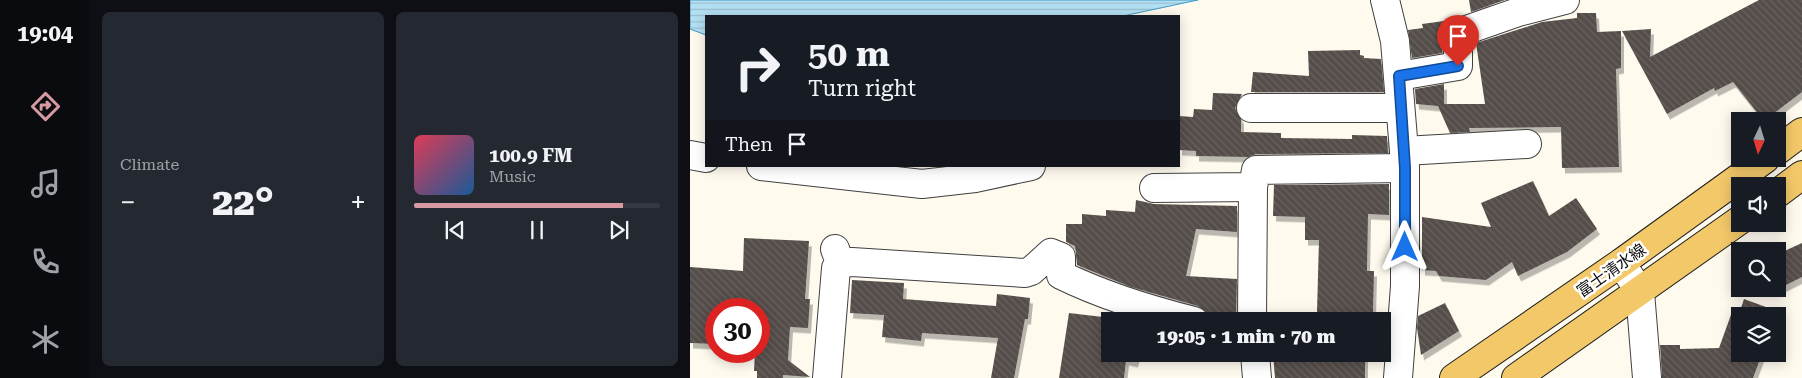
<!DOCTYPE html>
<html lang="en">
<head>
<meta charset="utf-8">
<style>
	:root { --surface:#171b24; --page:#242831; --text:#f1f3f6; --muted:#9ea1a6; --line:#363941; --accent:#d799a2 }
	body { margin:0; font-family:"Roboto Serif","Noto Sans JP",serif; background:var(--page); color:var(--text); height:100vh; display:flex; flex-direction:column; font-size:19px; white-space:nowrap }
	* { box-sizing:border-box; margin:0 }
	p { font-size:16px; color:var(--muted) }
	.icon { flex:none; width:28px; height:28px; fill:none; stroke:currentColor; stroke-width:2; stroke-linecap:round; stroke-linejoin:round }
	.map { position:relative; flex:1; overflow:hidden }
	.drawer { display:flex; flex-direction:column; gap:12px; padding:12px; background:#0d0f14; width:600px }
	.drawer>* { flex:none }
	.hud { position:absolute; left:15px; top:15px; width:475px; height:152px; border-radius:0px; box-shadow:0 2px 12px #0003; background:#171b24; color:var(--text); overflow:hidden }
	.needle { width:32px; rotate:184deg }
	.tools { position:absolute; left:1041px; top:112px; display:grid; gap:10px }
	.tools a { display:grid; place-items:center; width:55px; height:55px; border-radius:0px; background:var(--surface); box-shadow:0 2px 12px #0003; font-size:25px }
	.speed { position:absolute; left:15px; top:298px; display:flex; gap:10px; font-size:25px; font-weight:700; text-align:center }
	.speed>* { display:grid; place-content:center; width:65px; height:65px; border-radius:50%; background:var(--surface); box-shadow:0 2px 12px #0003; line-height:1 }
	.speed .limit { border:8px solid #d22; background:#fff; color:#111 }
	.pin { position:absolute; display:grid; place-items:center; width:42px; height:42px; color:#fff; margin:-51px -21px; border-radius:50% 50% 50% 0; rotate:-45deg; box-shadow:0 0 5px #0007 }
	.pin .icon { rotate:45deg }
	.me { position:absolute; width:55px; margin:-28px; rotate:0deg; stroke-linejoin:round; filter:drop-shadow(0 0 4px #0008) }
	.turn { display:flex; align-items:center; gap:18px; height:105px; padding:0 20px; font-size:22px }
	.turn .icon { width:65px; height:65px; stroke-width:2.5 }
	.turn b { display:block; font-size:35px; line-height:42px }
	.then { display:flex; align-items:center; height:48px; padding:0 20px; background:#0003; gap:10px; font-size:19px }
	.big { font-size:38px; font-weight:800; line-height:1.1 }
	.drawer .tile { flex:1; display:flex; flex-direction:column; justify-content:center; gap:8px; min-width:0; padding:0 18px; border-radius:8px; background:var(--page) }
	.song { display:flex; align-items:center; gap:15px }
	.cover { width:60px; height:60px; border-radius:8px; background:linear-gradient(135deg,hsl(350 70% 55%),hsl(210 70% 35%)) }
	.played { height:5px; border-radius:2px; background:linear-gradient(90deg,var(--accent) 85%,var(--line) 85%) }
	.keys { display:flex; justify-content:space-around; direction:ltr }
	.heat { display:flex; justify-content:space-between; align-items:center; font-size:28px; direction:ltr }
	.drawer .tiles { flex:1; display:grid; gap:12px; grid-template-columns:repeat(2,1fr) }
	.trip { position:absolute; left:411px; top:312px; width:290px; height:50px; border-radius:0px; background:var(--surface); box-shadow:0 2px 12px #0003; font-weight:800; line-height:50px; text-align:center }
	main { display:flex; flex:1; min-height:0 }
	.tab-bar { display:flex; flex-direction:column; width:90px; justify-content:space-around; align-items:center; background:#090b0e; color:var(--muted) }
	.tab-bar .icon { width:35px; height:35px }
	.tab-bar .on { color:var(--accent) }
	.tab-bar b { font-size:22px; color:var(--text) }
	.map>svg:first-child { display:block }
	.water { fill:url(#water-rules); stroke:#3e9ac8 }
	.building { fill:url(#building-back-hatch); filter:url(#shadow) }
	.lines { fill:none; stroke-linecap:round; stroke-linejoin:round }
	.minor-casing { stroke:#404040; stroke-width:30 }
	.major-casing { stroke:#1e1e1e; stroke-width:30 }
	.minor { stroke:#fff; stroke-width:28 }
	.major { stroke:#f3c869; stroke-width:28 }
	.route-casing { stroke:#114b97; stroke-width:12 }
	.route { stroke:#1a73e8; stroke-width:9 }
	.labels { text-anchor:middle; stroke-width:5; stroke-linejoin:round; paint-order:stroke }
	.street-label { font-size:16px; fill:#0d0d0d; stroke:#fff }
</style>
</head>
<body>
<main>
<nav class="tab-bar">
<b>19:04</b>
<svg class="icon on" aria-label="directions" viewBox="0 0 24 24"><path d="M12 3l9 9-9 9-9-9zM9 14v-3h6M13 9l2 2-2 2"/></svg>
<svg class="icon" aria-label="music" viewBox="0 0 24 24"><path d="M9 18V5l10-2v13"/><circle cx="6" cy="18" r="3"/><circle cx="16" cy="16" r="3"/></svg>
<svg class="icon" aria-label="phone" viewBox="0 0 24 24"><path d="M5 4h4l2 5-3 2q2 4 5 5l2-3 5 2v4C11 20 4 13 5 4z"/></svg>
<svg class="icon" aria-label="climate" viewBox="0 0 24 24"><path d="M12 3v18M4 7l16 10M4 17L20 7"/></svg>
</nav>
<section class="drawer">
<div class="tiles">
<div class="tile"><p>Climate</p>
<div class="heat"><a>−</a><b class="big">22°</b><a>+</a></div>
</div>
<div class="tile">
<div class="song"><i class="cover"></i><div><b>100.9 FM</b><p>Music</p></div></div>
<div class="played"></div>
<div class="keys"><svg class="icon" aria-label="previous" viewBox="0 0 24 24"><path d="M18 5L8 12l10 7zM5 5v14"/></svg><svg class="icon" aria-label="pause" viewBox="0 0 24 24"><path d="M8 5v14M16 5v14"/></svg><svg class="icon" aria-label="next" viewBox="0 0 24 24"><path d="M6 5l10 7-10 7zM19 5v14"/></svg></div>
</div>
</div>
</section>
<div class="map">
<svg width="1112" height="378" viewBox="0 0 1112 378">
	<defs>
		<pattern id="water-rules" width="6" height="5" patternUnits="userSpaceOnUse" patternTransform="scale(1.25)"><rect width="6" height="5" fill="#b4e0f4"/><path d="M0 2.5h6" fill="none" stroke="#9abfd0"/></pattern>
		<pattern id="building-back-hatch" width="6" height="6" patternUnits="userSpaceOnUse" patternTransform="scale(1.25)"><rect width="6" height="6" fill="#554d4a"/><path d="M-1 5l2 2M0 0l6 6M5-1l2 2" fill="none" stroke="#686260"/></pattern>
		<filter id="shadow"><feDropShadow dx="3" dy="5.5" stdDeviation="0" flood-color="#0004"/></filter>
	</defs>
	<rect width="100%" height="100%" fill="#fefaee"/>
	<path class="water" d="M0 0H508L433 16H16V35L0 29Z"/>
	<g class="building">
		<path d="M779 0H815L781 12Z"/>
		<path d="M1069 0H1112V92L1074 121 1043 82 1025 91 1024 88 977 114 932 31 961 29 960 57Z"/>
		<path d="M887 13H906L907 32 931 31V68L926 69 929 167 872 168 871 127 779 128 780 132 760 133 748 106 726 104 725 89 754 84V104H795L786 43 852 22 887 18Z"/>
		<path d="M754 21 752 53 722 58 718 30 733 28 732 24Z"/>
		<path d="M670 50V55L674 56V58L691 59 694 92H561L563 72 619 76 618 51Z"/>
		<path d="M523 93 552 94 545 108 551 119V132L591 133V138L662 139V135L697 136 698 153 566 154 558 157 506 156V151L489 150V116L503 117 504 109 522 110Z"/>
		<path d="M843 181 859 216 886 198 907 229 877 252 828 276 822 262 796 280 749 276 746 271 732 270V217L801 227 791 203Z"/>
		<path d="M699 184V215L678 214 677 271H684L683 313 627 312 629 240H615V217L583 216 584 185Z"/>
		<path d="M446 200 464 204 547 206V232L506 229 496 276 547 279 546 314 516 312 508 306 441 287 387 265 385 246 376 242V224H392V214L416 216V210L445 212Z"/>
		<path d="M54 238 119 241 115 299H120L118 328 100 327 98 360 120 377 93 375V378H67V371H64L65 351H69V309H26V344L0 343V267L53 271Z"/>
		<path d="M1112 243V277L1088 289V254Z"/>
		<path d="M162 280 214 283 213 299 306 306 307 294 340 298 338 319H335L324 378H301L308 338 232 333 231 341 192 337 194 315 160 313Z"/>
		<path d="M1054 299 1087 311 1086 316H1050V354H1072L1063 378H972L970 345H990V349L1029 348 1042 312 1049 314Z"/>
		<path d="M755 303 769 331 731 355 727 328 728 316Z"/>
		<path d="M379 313 447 321H420V354H447L445 362 436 360 434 378H369Z"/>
		<path d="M583 354H675V378H585Z"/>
	</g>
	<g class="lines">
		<g class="minor-casing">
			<g id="minor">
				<path d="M695 0 705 41 714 151"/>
				<path d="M709 76 768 66V33L828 12 875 0"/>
				<path d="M561 108H710"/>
				<path d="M0 155 16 158"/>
				<path d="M71 166 232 184 285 178 341 166"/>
				<path d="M464 188 563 187 566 170 715 168 714 151 837 144"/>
				<path d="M150 263 162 262 335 273 341 271 361 253 371 257V275C412 295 460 310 504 321"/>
				<path d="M931 263 950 292 957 378"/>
				<path d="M562 321 563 187"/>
				<path d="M565 354 567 378"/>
				<path d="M137 378 146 268 150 263 145 249"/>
				<path d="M708 378 715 286V168"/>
			</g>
		</g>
		<g class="major-casing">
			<g id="major">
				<path d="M1088 150 1112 132"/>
				<path d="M1088 193 1112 175"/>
				<path d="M764 378 931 263 1075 159"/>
				<path d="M826 378 1050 220"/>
			</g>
		</g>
		<use href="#minor" class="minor"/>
		<use href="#major" class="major"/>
	</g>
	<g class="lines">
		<g class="route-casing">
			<path id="route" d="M715 247V168L709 76 768 66"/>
		</g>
		<use href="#route" class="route"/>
	</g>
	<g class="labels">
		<g class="street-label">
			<text transform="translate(921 270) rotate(-35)" y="6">富士清水線</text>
		</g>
	</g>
</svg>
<div class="tools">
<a><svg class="needle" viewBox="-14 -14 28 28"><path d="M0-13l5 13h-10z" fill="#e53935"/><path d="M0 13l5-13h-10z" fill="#9ea1a6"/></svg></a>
<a><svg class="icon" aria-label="sound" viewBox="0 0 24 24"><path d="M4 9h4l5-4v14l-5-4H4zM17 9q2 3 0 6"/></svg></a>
<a><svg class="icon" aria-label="search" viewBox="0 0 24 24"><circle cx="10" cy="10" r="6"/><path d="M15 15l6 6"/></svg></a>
<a><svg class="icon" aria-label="layers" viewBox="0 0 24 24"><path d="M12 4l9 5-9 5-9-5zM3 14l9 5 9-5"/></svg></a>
</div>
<div class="speed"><div class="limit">30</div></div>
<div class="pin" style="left:768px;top:66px;background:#d93025"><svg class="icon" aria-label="arrive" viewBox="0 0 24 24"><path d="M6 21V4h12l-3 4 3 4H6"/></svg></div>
<svg class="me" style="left:715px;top:247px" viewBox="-20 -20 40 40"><path d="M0-17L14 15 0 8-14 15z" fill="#1a73e8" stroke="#fff" stroke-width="4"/></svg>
<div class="trip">19:05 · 1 min · 70 m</div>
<div class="hud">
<div class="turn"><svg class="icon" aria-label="right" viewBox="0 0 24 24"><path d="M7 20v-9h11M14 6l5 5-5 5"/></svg><div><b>50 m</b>Turn right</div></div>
<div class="then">Then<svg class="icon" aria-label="arrive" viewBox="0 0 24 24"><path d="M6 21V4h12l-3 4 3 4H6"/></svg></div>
</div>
</div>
</main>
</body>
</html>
